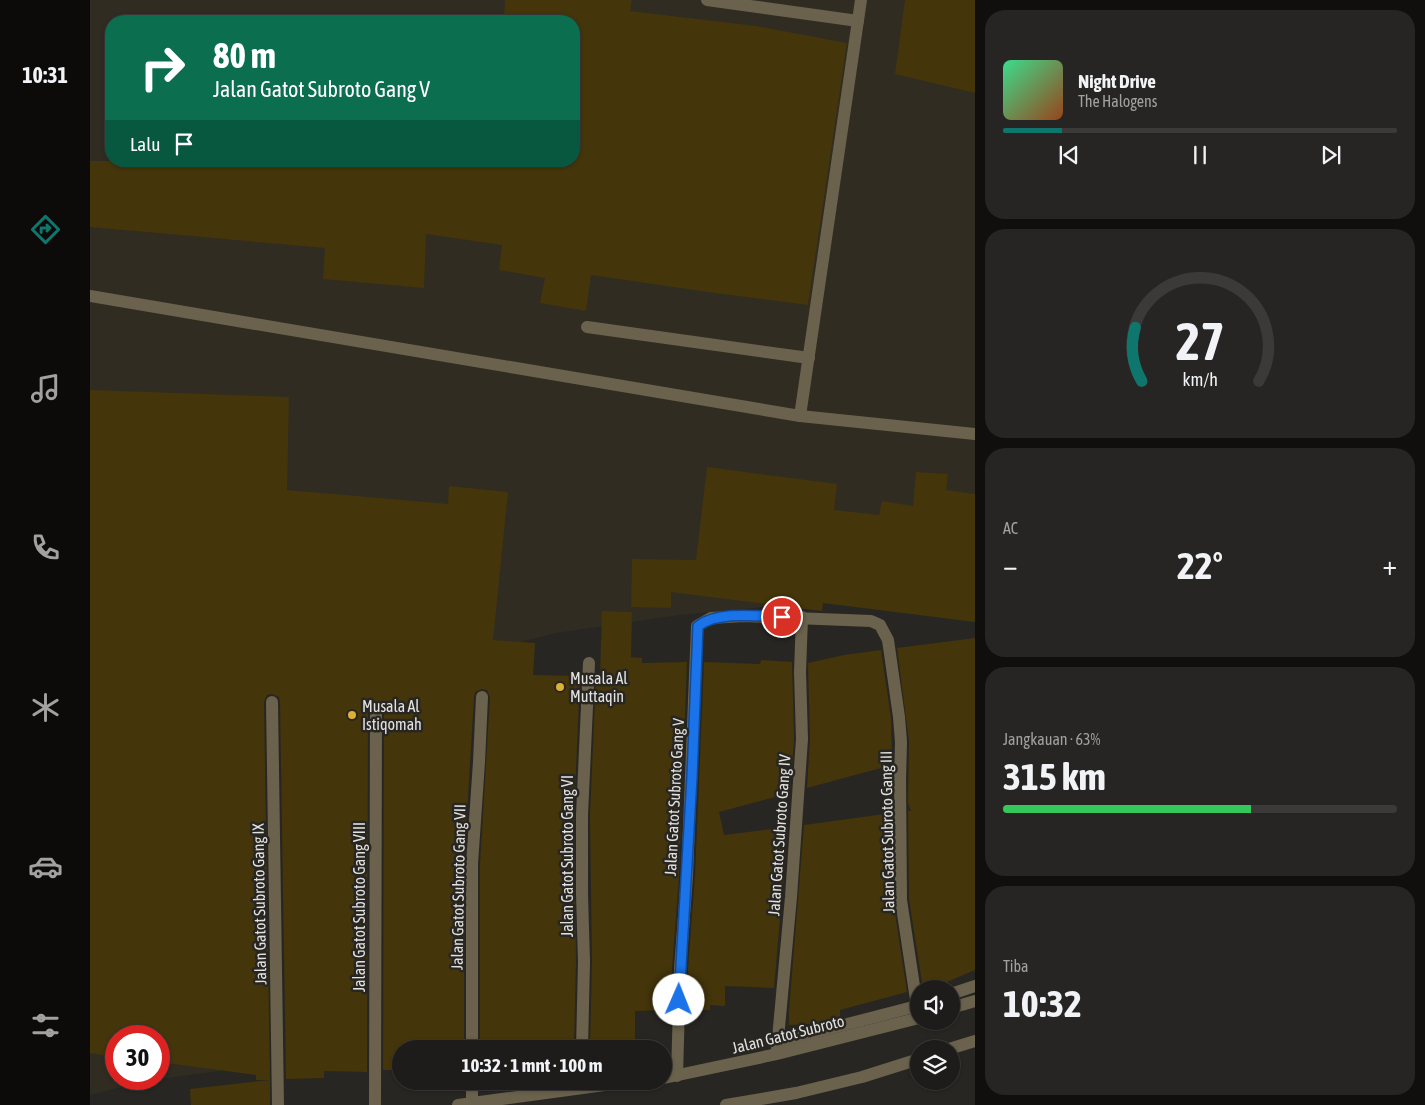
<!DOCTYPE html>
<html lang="id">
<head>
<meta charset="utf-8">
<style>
	:root { --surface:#1e1c1a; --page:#262523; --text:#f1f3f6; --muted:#a1a1a2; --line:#3c3a39; --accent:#0f766e }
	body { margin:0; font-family:"Asap Condensed",sans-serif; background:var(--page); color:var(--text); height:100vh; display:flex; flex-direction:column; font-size:19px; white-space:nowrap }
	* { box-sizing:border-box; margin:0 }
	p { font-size:16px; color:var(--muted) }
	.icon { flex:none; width:28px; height:28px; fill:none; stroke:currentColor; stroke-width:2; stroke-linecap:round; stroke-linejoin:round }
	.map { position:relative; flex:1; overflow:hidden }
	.side { display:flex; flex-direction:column; gap:10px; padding:10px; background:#100f0e; width:450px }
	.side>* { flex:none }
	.hud { position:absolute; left:15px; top:15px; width:475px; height:152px; border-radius:20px; box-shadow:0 1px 4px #0004,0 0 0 1px var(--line); background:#0b6e4f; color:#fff; overflow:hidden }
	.tools { position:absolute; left:820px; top:980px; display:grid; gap:10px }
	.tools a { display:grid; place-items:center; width:50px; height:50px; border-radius:50%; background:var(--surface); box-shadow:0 1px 4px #0004,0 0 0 1px var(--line); font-size:25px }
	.speed { position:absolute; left:15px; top:1025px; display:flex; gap:10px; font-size:25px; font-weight:700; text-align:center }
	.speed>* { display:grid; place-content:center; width:65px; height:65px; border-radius:50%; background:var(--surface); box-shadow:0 1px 4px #0004,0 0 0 1px var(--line); line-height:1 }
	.speed .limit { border:8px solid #d22; background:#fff; color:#111 }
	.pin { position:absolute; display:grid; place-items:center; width:42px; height:42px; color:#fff; margin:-21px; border:2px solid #fff; border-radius:50%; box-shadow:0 1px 5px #0007 }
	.me { position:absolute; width:55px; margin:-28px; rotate:1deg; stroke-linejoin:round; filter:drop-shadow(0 0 4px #0008) }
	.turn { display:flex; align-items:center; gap:18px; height:105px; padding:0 25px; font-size:22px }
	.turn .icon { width:65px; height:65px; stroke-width:2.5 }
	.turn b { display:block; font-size:35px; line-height:42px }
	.then { display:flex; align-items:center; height:48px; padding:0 25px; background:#0003; gap:10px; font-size:19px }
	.big { font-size:38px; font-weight:700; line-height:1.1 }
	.side .card { flex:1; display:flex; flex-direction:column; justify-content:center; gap:8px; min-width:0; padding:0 18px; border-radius:20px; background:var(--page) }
	.side .dial { align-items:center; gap:0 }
	.dial svg { height:130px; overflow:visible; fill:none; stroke:var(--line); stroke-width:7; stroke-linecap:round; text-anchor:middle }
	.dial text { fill:var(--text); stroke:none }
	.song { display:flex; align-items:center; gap:15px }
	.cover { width:60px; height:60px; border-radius:8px; background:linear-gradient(135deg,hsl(150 70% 55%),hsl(20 70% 35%)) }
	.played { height:5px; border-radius:2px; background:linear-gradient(90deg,var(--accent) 15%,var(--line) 15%) }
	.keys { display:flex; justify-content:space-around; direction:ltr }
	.heat { display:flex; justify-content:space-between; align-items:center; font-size:28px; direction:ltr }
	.charge { height:8px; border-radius:4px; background:linear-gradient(90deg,#34c759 63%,var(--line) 0) }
	.trip { position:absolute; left:302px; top:1040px; width:280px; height:50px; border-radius:25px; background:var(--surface); box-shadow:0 1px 4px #0004,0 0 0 1px var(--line); font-weight:700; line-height:50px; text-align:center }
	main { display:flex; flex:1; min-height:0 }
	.dock { display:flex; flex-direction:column; width:90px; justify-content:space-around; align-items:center; background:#0c0b0a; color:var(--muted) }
	.dock .icon { width:35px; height:35px }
	.dock .on { color:var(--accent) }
	.dock b { font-size:22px; color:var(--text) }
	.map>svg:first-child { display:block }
	.built { fill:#302c22; fill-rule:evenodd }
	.building { fill:#44350a }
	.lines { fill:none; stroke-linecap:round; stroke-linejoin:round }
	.service { stroke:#6a624c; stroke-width:12 }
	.minor { stroke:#6a624c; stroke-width:12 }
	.tertiary { stroke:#6a624c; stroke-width:12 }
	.route-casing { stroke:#114b97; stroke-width:12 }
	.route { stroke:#1a73e8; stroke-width:9 }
	.poi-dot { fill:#ddb133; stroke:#282622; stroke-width:2 }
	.labels { text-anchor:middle; stroke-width:5; stroke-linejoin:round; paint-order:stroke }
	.poi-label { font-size:16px; fill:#e3e2df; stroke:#282622; text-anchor:start }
	.street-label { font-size:16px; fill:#e3e2df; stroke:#282622 }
</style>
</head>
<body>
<main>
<nav class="dock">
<b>10:31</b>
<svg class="icon on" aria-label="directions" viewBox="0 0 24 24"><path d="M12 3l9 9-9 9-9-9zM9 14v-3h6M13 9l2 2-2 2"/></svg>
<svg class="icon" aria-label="music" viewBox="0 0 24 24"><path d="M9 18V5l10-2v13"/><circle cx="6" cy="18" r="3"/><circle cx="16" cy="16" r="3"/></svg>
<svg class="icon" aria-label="phone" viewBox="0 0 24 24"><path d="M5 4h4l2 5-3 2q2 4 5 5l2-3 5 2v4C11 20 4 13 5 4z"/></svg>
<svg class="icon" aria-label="climate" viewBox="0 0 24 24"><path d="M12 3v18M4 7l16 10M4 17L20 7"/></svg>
<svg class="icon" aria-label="car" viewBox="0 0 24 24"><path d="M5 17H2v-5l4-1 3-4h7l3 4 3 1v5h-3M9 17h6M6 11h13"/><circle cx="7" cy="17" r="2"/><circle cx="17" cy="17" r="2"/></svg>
<svg class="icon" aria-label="filters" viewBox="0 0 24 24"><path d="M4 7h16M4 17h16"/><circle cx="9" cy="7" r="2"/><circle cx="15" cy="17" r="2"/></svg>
</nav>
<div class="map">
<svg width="885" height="1105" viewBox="0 0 885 1105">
	<rect width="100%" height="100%" fill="#282622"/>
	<path class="built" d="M0 0H885V587L589 615 466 633 298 675 177 655 130 1071 55 1081 0 1095ZM21 21H484V161H21ZM26 1036H69V1079H26Z"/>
	<g class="building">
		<path d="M415 0H542L540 11 666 26 757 43 718 305 625 293 501 275 496 311 450 303 455 278 409 270 412 245 336 234 334 288 233 279 235 248 0 227V161H484V21H457L414 17Z"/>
		<path d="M815 0H885V93L805 74Z"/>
		<path d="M0 390 199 397 197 490 358 504 359 486 418 492 403 640 445 643 443 675 490 676 484 815 486 962 484 1045H480V1049L431 1047V1049H390V864L400 697 397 690 392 689 385 692 384 697 374 864V1049H311V1070H293L294 709 290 702 286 701 279 705 278 709 277 1072 234 1071V1078L196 1079 190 702 189 697 182 694 177 695 174 702 180 1080H166V1075L69 1062V1036H26V1057L0 1053Z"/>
		<path d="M617 467 747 484 744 510 789 515 792 501 823 506 826 472 858 474 856 490 885 494V622L733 603 732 611 581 592V608L541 607 542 559 606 560Z"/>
		<path d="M512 611 542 612 541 657 552 658V663L597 662 589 876 582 969 581 1010 545 1011V1042L500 1044 502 962 500 815 506 677H510Z"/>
		<path d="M885 638V970L840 989H833L819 899 818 811H821L818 803 819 741 807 648Z"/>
		<path d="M791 650 801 718 802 765 717 788 720 739 718 663 754 655Z"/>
		<path d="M671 660 702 662 704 739 700 793 629 812 634 835 698 827 684 988 635 986V1006L620 1005V1010H597L598 969 605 876 614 662 670 664Z"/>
		<path d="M802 813 803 900 817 992 750 1010V1017L725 1024 699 1025V1011L714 825Z"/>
		<path d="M180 1080V1105H101L100 1089Z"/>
	</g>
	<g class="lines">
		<g class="service">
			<path d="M617 0 768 21"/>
			<path d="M0 296 710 416 885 434"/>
			<path d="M497 327 719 358"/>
			<path d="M710 416 771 0"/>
		</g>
		<g class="minor">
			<path d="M182 702 188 1105"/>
			<path d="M861 994 885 986"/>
			<path d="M382 1049V864L389 762 392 697"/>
			<path d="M492 1049 494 962 492 894V815L499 663"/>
			<path d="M687 1049 701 897 712 739 710 672 712 617"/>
			<path d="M587 1076 590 969 597 876 607 626 621 618 654 616 781 621 790 625 798 640 809 717 811 742 810 780 811 900 827 1006 688 1042"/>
			<path d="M382 1103V1081"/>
			<path d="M285 1105 286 709"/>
		</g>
		<g class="tertiary">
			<path d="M861 1008 885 1001"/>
			<path d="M859 1049 885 1041"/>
			<path d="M574 1078 687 1054 829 1018"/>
			<path d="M368 1105 544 1081"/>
			<path d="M636 1105 706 1093 772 1077 829 1059"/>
		</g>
	</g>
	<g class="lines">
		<g class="route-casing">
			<path id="route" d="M589 1000 602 777 608 626C628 611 667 616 692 617"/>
		</g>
		<use href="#route" class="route"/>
	</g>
	<g class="poi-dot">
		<circle cx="470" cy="687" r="5"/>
		<circle cx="262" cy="715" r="5"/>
	</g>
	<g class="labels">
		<g class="poi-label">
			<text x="480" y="684">Musala Al<tspan x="480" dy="18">Muttaqin</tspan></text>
			<text x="272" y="712">Musala Al<tspan x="272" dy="18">Istiqomah</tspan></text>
		</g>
		<g class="street-label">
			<text transform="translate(584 797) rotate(-87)" y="6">Jalan Gatot Subroto Gang V</text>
			<text transform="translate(797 832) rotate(-91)" y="6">Jalan Gatot Subroto Gang III</text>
			<text transform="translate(689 835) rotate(-86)" y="6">Jalan Gatot Subroto Gang IV</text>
			<text transform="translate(477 856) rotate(-90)" y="6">Jalan Gatot Subroto Gang VI</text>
			<text transform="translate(368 887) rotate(-89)" y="6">Jalan Gatot Subroto Gang VII</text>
			<text transform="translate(169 904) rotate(-91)" y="6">Jalan Gatot Subroto Gang IX</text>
			<text transform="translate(269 907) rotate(-90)" y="6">Jalan Gatot Subroto Gang VIII</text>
			<text transform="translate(698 1034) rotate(-14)" y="6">Jalan Gatot Subroto</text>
		</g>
	</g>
</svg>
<div class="tools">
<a><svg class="icon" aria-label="sound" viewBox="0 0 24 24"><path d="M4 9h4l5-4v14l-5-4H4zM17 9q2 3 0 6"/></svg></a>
<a><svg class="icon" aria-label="layers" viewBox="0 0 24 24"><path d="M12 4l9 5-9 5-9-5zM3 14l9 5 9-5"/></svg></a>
</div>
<div class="speed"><div class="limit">30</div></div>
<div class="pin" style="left:692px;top:617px;background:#d93025"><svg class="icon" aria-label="arrive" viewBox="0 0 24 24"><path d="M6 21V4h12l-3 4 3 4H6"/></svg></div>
<svg class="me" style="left:589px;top:1000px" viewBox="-20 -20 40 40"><circle r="19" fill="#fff"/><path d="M0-13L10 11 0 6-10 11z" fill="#1a73e8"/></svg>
<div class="trip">10:32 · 1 mnt · 100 m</div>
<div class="hud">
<div class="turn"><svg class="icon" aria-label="right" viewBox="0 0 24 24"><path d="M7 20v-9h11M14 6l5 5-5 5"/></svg><div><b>80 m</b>Jalan Gatot Subroto Gang V</div></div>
<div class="then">Lalu<svg class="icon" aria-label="arrive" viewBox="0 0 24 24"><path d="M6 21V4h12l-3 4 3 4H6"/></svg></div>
</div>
</div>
<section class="side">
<div class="card">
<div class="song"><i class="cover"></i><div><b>Night Drive</b><p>The Halogens</p></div></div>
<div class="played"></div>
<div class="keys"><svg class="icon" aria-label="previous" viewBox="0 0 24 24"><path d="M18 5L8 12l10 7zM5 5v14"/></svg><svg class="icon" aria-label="pause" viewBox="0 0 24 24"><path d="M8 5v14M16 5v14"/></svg><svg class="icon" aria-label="next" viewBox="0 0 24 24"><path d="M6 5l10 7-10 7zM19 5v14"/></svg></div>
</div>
<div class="card dial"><svg viewBox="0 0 100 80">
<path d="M14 69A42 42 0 1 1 86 69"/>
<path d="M14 69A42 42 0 0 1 10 36" stroke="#0f766e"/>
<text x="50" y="56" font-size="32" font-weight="700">27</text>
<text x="50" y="72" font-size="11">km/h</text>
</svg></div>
<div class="card"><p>AC</p>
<div class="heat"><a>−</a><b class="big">22°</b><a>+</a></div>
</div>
<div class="card"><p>Jangkauan · 63%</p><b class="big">315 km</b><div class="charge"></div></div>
<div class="card"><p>Tiba</p><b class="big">10:32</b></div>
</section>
</main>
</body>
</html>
